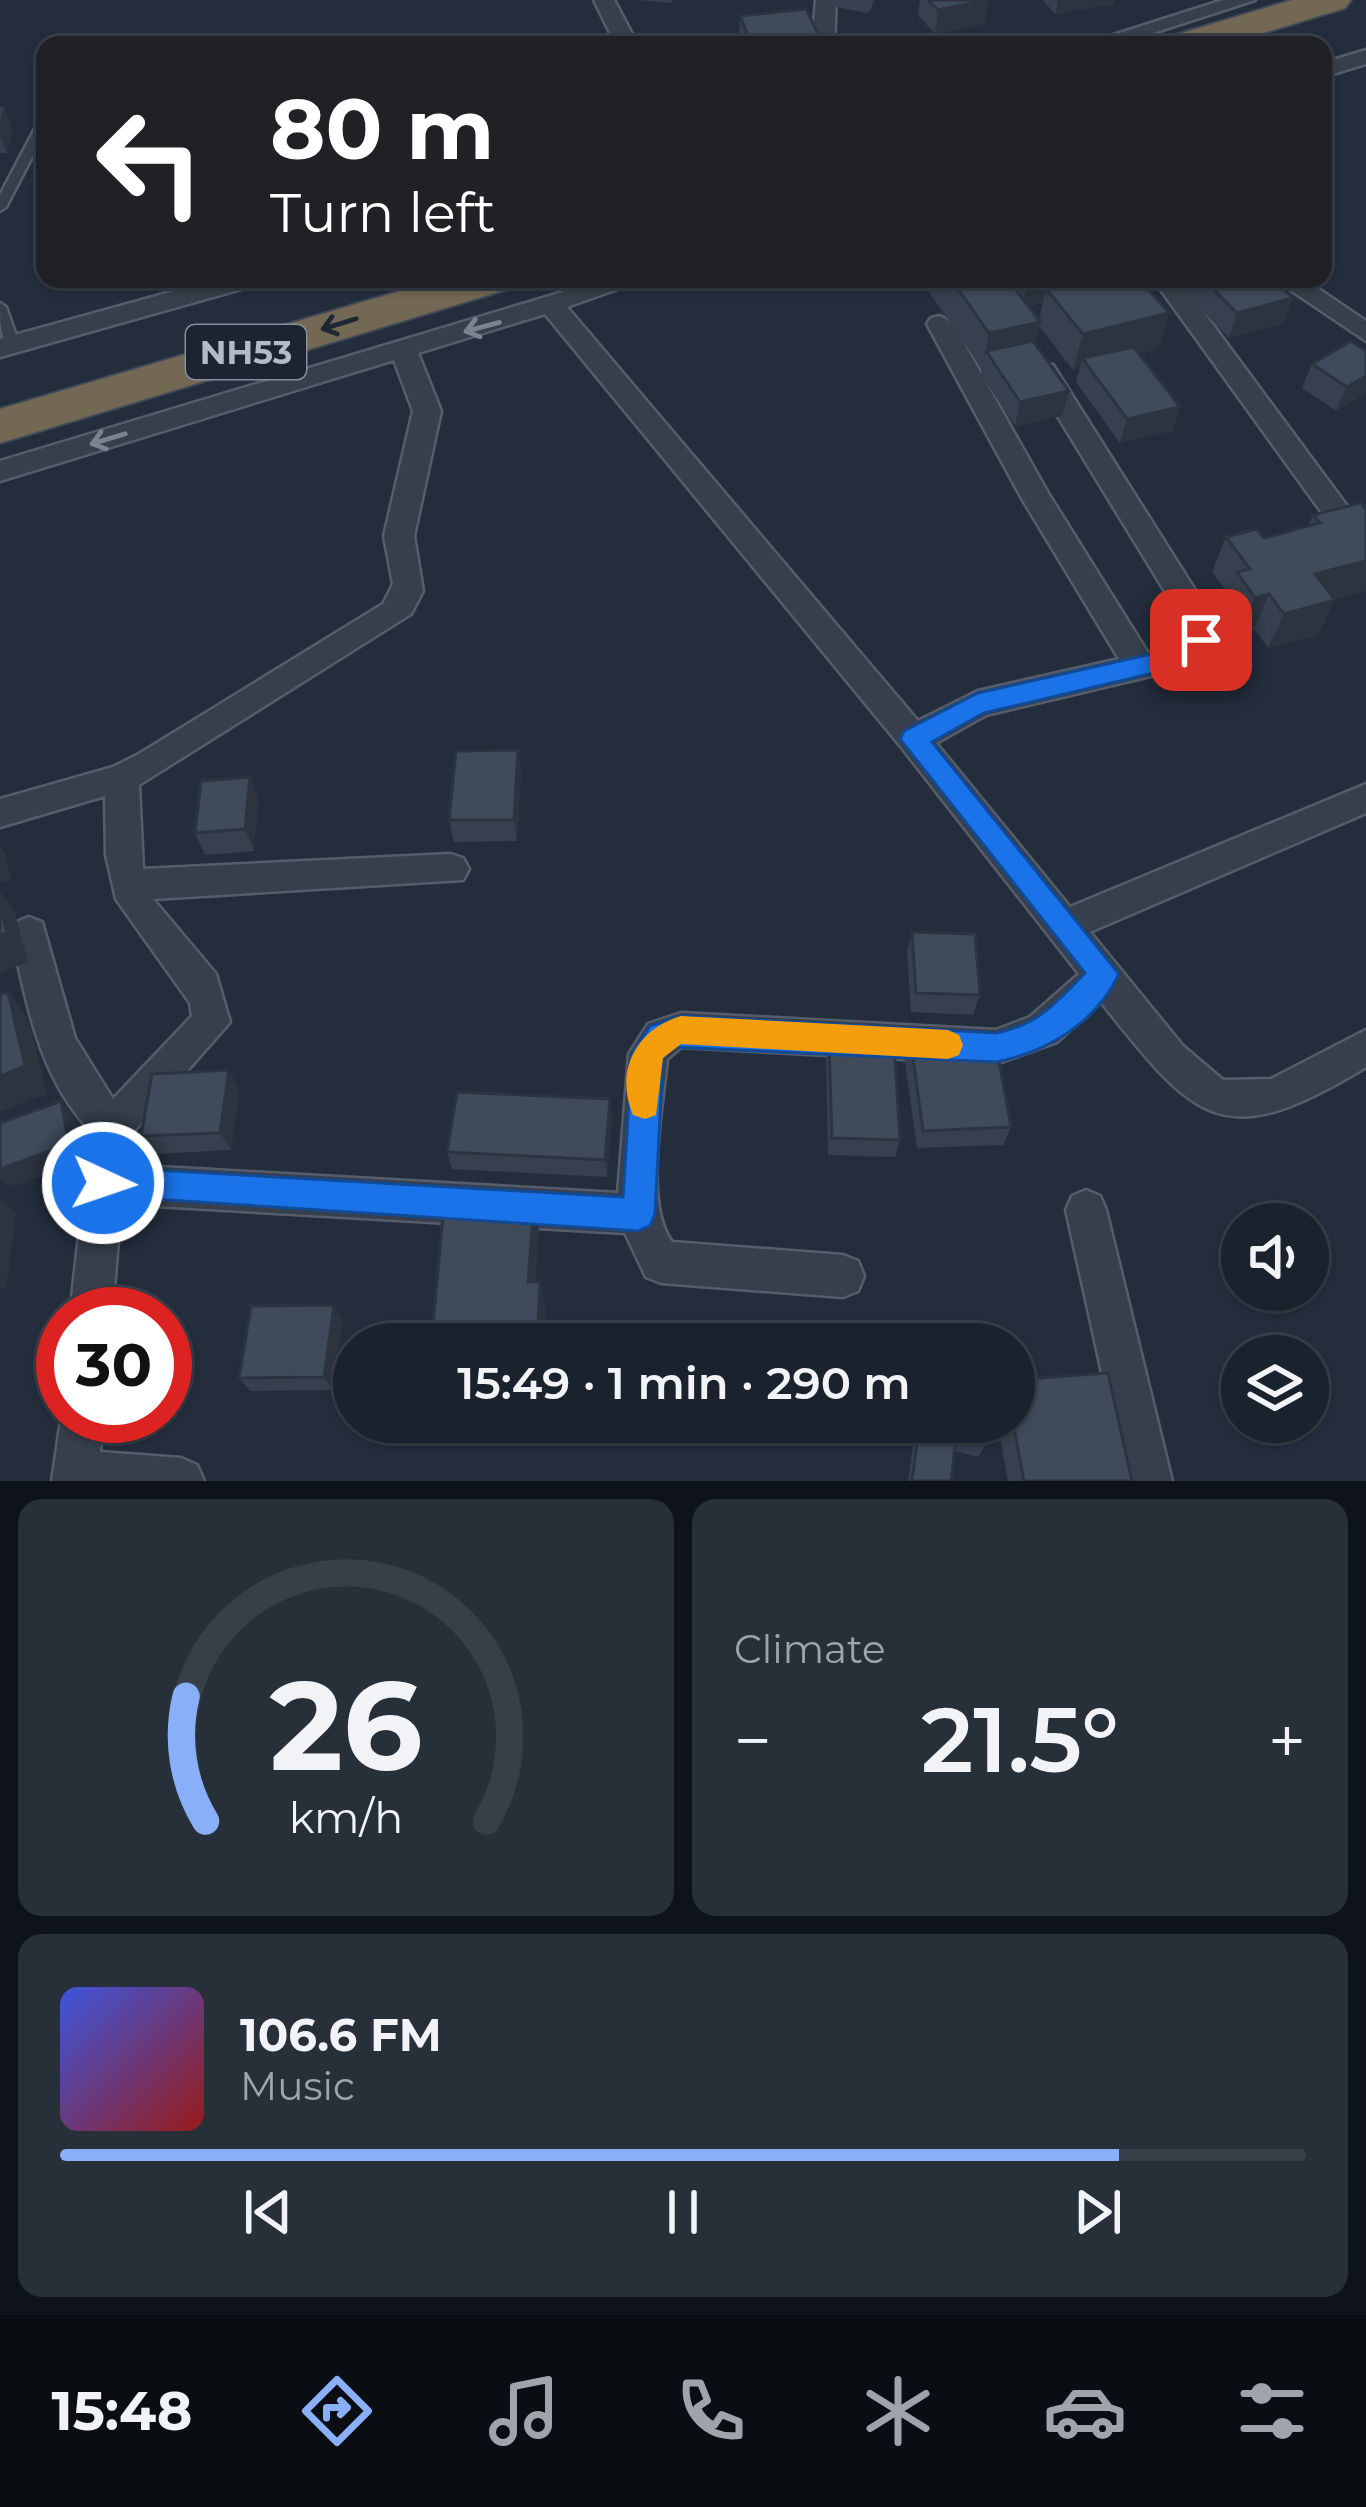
<!DOCTYPE html>
<html lang="en">
<head>
<meta charset="utf-8">
<style>
	:root { --surface:#1a222d; --page:#272f39; --text:#f1f3f6; --muted:#9fa4aa; --line:#383f49; --accent:#88aff7 }
	body { margin:0; font-family:Montserrat,sans-serif; background:var(--page); color:var(--text); height:100vh; display:flex; flex-direction:column; font-size:45px; white-space:nowrap }
	* { box-sizing:border-box; margin:0 }
	p { font-size:39px; color:var(--muted) }
	.icon { flex:none; width:66px; height:66px; fill:none; stroke:currentColor; stroke-width:2; stroke-linecap:round; stroke-linejoin:round }
	.map { position:relative; height:1481px; overflow:hidden }
	.details { display:flex; flex-direction:column; gap:18px; padding:18px; background:#0e1319; flex:1 }
	.details>* { flex:none }
	.top-card { position:absolute; left:36px; top:36px; width:1296px; height:252px; border-radius:24px; box-shadow:0 3px 9px #0004,0 0 0 3px var(--line); background:#202124; color:#fff; overflow:hidden }
	.buttons { position:absolute; left:1221px; top:1203px; display:grid; gap:24px }
	.buttons a { display:grid; place-items:center; width:108px; height:108px; border-radius:50%; background:var(--surface); box-shadow:0 3px 9px #0004,0 0 0 3px var(--line); font-size:60px }
	.speed { position:absolute; left:36px; top:1287px; display:flex; gap:24px; font-size:60px; font-weight:700; text-align:center }
	.speed>* { display:grid; place-content:center; width:156px; height:156px; border-radius:50%; background:var(--surface); box-shadow:0 3px 9px #0004,0 0 0 3px var(--line); line-height:1 }
	.speed .limit { border:18px solid #d22; background:#fff; color:#111 }
	.pin { position:absolute; display:grid; place-items:center; width:102px; height:102px; color:#fff; margin:-51px; border-radius:24px; box-shadow:0 6px 18px #0006 }
	.me { position:absolute; width:132px; margin:-66px; rotate:93deg; stroke-linejoin:round; filter:drop-shadow(0 0 9px #0008) }
	.turn { display:flex; align-items:center; gap:42px; height:252px; padding:0 36px; font-size:54px }
	.turn .icon { width:156px; height:156px; stroke-width:2.5 }
	.turn b { display:block; font-size:84px; line-height:102px }
	.big { font-size:90px; font-weight:600; line-height:1.1 }
	.details .card { flex:1; display:flex; flex-direction:column; justify-content:center; gap:18px; min-width:0; padding:0 42px; border-radius:24px; background:var(--page) }
	.details .dial { align-items:center; gap:0 }
	.dial svg { height:312px; overflow:visible; fill:none; stroke:var(--line); stroke-width:7; stroke-linecap:round; text-anchor:middle }
	.dial text { fill:var(--text); stroke:none }
	.song { display:flex; align-items:center; gap:36px }
	.cover { width:144px; height:144px; border-radius:18px; background:linear-gradient(135deg,hsl(230 70% 55%),hsl(0 70% 35%)) }
	.played { height:12px; border-radius:6px; background:linear-gradient(90deg,var(--accent) 85%,var(--line) 85%) }
	.keys { display:flex; justify-content:space-around; direction:ltr }
	.heat { display:flex; justify-content:space-between; align-items:center; font-size:66px; direction:ltr }
	.details .tiles { flex:1; display:grid; gap:18px; grid-template-columns:1fr 1fr }
	.card:last-child { grid-column:span 2 }
	.trip { position:absolute; left:333px; top:1323px; width:702px; height:120px; border-radius:60px; background:var(--surface); box-shadow:0 3px 9px #0004,0 0 0 3px var(--line); font-weight:600; line-height:120px; text-align:center }
	.menu { display:flex; height:192px; justify-content:space-around; align-items:center; background:#0a0e12; color:var(--muted) }
	.menu .icon { width:84px; height:84px }
	.menu .on { color:var(--accent) }
	.menu b { font-size:54px; color:var(--text) }
	.map>svg:first-child { display:block }
	.lines { fill:none; stroke-linecap:round; stroke-linejoin:round }
	.lane-casing { stroke:#555d6a; stroke-width:5 }
	.street-casing { stroke:#555d6a; stroke-width:5 }
	.highway-casing { stroke:#424a57; stroke-width:4 }
	.lane { fill:#373f4c; fill-rule:evenodd }
	.street { fill:#373f4c; fill-rule:evenodd }
	.highway { fill:#726854; fill-rule:evenodd }
	.wall { fill:#36404e; fill-rule:evenodd }
	.shaded-wall { fill:#2c3440 }
	.building { fill:#3f4b5b; stroke:#2c3440; stroke-width:3 }
	.oneway { stroke:#202733 }
	.oneway2 { stroke:#7b8390 }
	.route { fill:#1a73e8; stroke:#114b97; stroke-width:3 }
	.slow { fill:#f59e0b }
	.labels { text-anchor:middle; stroke-width:9; stroke-linejoin:round; paint-order:stroke }
	.shield { fill:#1c2431; stroke:#868d9b; stroke-width:3 }
	.shield-label { font-size:33px; font-weight:bold; fill:#b3bac8 }
</style>
</head>
<body>
<div class="map">
<svg width="1366" height="1481" viewBox="0 0 1366 1481">
	<rect width="100%" height="100%" fill="#232d3c"/>
	<g class="lines">
		<g class="lane-casing">
			<g id="lane">
				<path d="M45 118V132L6 207 0 211V195L39 121Z"/>
				<path d="M0 303 6 307 19 344 17 347H7C0 332 0 319 0 303Z"/>
			</g>
		</g>
		<g class="street-casing">
			<g id="street">
				<path d="M594 0H614L638 45H616Z"/>
				<path d="M816 0H836L834 45H812Z"/>
				<path d="M1223 0H1255L1116 45H1082Z"/>
				<path d="M1366 50V64L1323 77V63Z"/>
				<path d="M218 279H260L256 285 0 357V339Z"/>
				<path d="M606 279H646L567 307 918 721 978 691 1119 659 1021 497 927 324 931 318 940 316 953 324 1048 493 1148 653 1176 646 1185 638 1183 621 1030 371 1033 365H1053L1209 612 1217 641 1197 665 986 715 936 743 1070 907 1366 784V813L1090 932 1183 1046 1223 1080 1271 1079 1366 1030V1067C1223 1154 1197 1123 1101 1002L1057 1042 996 1064 681 1047 667 1059C663 1106 643 1203 672 1242L843 1255 858 1261 864 1276 858 1291 843 1297 661 1283 646 1277 625 1233 121 1204 112 1314H70L91 1131C39 1078 27 1003 11 933L16 922 29 917 42 922 75 1038 113 1099 192 1016 190 1003 116 899 106 855 105 796 0 827V799L113 767 139 754 383 604 393 584 384 536 413 411 394 360 0 481V461ZM545 314 902 748 1079 974 1030 1017 996 1030 681 1013 648 1024 629 1054 618 1193 124 1165 128 1138 230 1022 216 974 153 899 463 880 469 869 463 858 451 854 143 869 139 785 411 614 423 591 414 536 441 411 418 353Z"/>
				<path d="M1153 279H1179L1350 510 1355 517 1350 524H1330Z"/>
				<path d="M1274 279H1304L1366 321V341Z"/>
				<path d="M1086 1190 1100 1196 1106 1210 1172 1481H1126L1066 1210 1072 1196Z"/>
				<path d="M63 1406V1416H103L100 1452 181 1458 197 1465 204 1481H52Z"/>
			</g>
		</g>
		<g class="highway-casing">
			<g id="highway">
				<path d="M1292 0H1351L1345 8 1224 45H1163L1169 37Z"/>
				<path d="M441 279H515L508 289 0 443V409Z"/>
			</g>
		</g>
		<use href="#lane" class="lane"/>
		<use href="#street" class="street"/>
		<use href="#highway" class="highway"/>
	</g>
	<g class="wall">
		<path d="M639 0H673L672 3Z"/>
		<path d="M831 0H875L868 13 830 6Z"/>
		<path d="M920 0H988L985 24 935 34 918 15Z"/>
		<path d="M1043 0H1114L1113 4 1055 14Z"/>
		<path d="M740 16 823 44V45H741L739 40Z"/>
		<path d="M0 107H4L13 131 7 153H0Z"/>
		<path d="M920 279H1072L1071 283 1169 313 1158 349 1139 353 1180 407 1172 431 1120 443 1076 382 1080 368 1073 370 1039 326 1035 344 1062 416 1015 426 981 375 982 369ZM1043 302 1039 321 1028 306Z"/>
		<path d="M1180 279H1273L1284 323 1229 338 1182 290 1186 279Z"/>
		<path d="M1366 351 1336 411 1302 388 1312 364Z"/>
		<path d="M1313 515 1366 591 1334 599 1318 635 1268 648 1254 629 1240 632 1222 606 1228 593 1212 572 1226 537 1264 538 1308 526Z"/>
		<path d="M518 750 521 772 517 841 454 842 449 820Z"/>
		<path d="M258 799 254 851 205 855 195 833Z"/>
		<path d="M912 932 980 995 973 1015 911 1012 907 952Z"/>
		<path d="M910 1036 1011 1127 1003 1145 917 1148 904 1055Z"/>
		<path d="M829 1044 900 1140 895 1157 828 1155 826 1063Z"/>
		<path d="M229 1070 239 1089 231 1150 154 1154 141 1136Z"/>
		<path d="M612 1117 607 1177 452 1169 447 1152Z"/>
		<path d="M539 1228 535 1282H540L545 1304 543 1344H441L433 1324Z"/>
		<path d="M342 1320 333 1390 250 1391 239 1378Z"/>
		<path d="M916 1422H988L986 1445 978 1457 955 1451 951 1481H908Z"/>
		<path d="M997 1422H1014L1132 1481H1008Z"/>
	</g>
	<g class="shaded-wall">
		<path d="M988 0 985 24 935 34 938 10Z"/>
		<path d="M1058 0H1114L1113 4 1055 14Z"/>
		<path d="M4 107 13 131 7 153 0 136V120Z"/>
		<path d="M1043 279H1072L1068 296 1046 289 1043 302 1022 307 1027 283Z"/>
		<path d="M1293 298 1284 323 1229 338 1237 313Z"/>
		<path d="M1169 313 1158 349 1088 366 1082 358 1080 368 1073 370 1083 334Z"/>
		<path d="M1040 322 1032 358 986 351 982 369 989 333Z"/>
		<path d="M1366 376V394L1336 411 1347 387Z"/>
		<path d="M1069 391 1062 416 1015 426 1020 402Z"/>
		<path d="M1180 407 1172 431 1120 443 1127 419Z"/>
		<path d="M1366 561V591L1298 609 1315 574Z"/>
		<path d="M1269 594 1254 629 1240 632 1255 598Z"/>
		<path d="M1335 600 1318 635 1268 648 1284 614Z"/>
		<path d="M518 750 521 772 517 841 514 820Z"/>
		<path d="M250 777 258 799 254 851 245 829Z"/>
		<path d="M0 846 6 854 11 880 0 883Z"/>
		<path d="M0 891 15 913 28 962 0 973Z"/>
		<path d="M8 992 29 1020 47 1094 0 1112V1076Z"/>
		<path d="M229 1070 239 1089 231 1150 220 1133Z"/>
		<path d="M610 1099 612 1117 607 1177 605 1160Z"/>
		<path d="M61 1101 75 1119 83 1161 9 1188 0 1179V1169Z"/>
		<path d="M0 1199 16 1214 6 1291 0 1286Z"/>
		<path d="M534 1204 539 1228 534 1303 528 1282Z"/>
		<path d="M540 1282 545 1304 543 1344 538 1323Z"/>
		<path d="M334 1305 342 1320 333 1390 324 1377Z"/>
	</g>
	<g class="building">
		<path d="M928 0H988L938 10Z"/>
		<path d="M806 9 823 44 752 45 740 16Z"/>
		<path d="M951 279H1008L1040 322 989 333Z"/>
		<path d="M1089 279H1139L1169 313 1083 334 1046 289Z"/>
		<path d="M1203 279H1273L1293 298 1237 313Z"/>
		<path d="M1033 341 1069 391 1020 402 986 351Z"/>
		<path d="M1351 341 1366 351V376L1347 387 1312 364Z"/>
		<path d="M1134 347 1180 407 1127 419 1082 358Z"/>
		<path d="M1361 503 1366 509V561L1315 574 1335 600 1284 614 1269 594 1255 598 1237 572 1250 569 1226 537 1257 529 1264 538 1320 523 1313 515Z"/>
		<path d="M518 750 514 820H449L456 751Z"/>
		<path d="M250 777 245 829 195 833 201 781Z"/>
		<path d="M0 905 7 933 0 935Z"/>
		<path d="M912 932 975 934 980 995 916 993Z"/>
		<path d="M8 992 25 1066 0 1076V994Z"/>
		<path d="M994 1033 1011 1127 923 1131 910 1036Z"/>
		<path d="M829 1044 894 1045 900 1140 832 1138Z"/>
		<path d="M229 1070 220 1133 141 1136 152 1074Z"/>
		<path d="M457 1092 610 1099 605 1160 447 1152Z"/>
		<path d="M61 1101 69 1144 0 1169V1123Z"/>
		<path d="M444 1204H534L528 1282H540L538 1323 433 1324Z"/>
		<path d="M334 1305 324 1377 239 1378 251 1306Z"/>
		<path d="M1108 1373 1132 1481H1024L1013 1422 1014 1380Z"/>
		<path d="M920 1422H988L986 1445 956 1438 951 1481H912Z"/>
	</g>
	<defs><path id="oneway-shaft" d="M-6 0H5M1.5-3L5.5 0L1.5 3" fill="none" stroke-width="1.6" stroke-linecap="round" stroke-linejoin="round" transform="scale(3)"/></defs>
	<use class="oneway" href="#oneway-shaft" transform="translate(339 324) rotate(163)"/>
	<g class="oneway2">
		<use href="#oneway-shaft" transform="translate(482 327) rotate(165)"/>
		<use href="#oneway-shaft" transform="translate(108 439) rotate(163)"/>
	</g>
	<path class="route" d="M1201 631 1214 640 1196 663 984 713 932 742 1119 974C1096 1023 1047 1052 996 1062L672 1047 663 1058 655 1214 650 1226 638 1231 91 1195 86 1183 91 1172 103 1167 623 1197 632 1054 650 1026 681 1016 996 1033C1038 1025 1056 1003 1085 973L900 739 904 731 978 693 1178 648Z"/>
	<path class="slow" d="M681 1016 948 1030 959 1035 963 1045 959 1055 948 1059 681 1044 663 1058 656 1115 645 1119 633 1115C614 1070 637 1029 681 1016Z"/>
	<g class="labels">
		<rect class="shield" x="186" y="325" width="120" height="54" rx="9"/>
		<g class="shield-label">
			<text x="246" y="364">NH53</text>
		</g>
	</g>
</svg>
<div class="buttons">
<a><svg class="icon" aria-label="sound" viewBox="0 0 24 24"><path d="M4 9h4l5-4v14l-5-4H4zM17 9q2 3 0 6"/></svg></a>
<a><svg class="icon" aria-label="layers" viewBox="0 0 24 24"><path d="M12 4l9 5-9 5-9-5zM3 14l9 5 9-5"/></svg></a>
</div>
<div class="speed"><div class="limit">30</div></div>
<div class="pin" style="left:1201px;top:640px;background:#d93025"><svg class="icon" aria-label="arrive" viewBox="0 0 24 24"><path d="M6 21V4h12l-3 4 3 4H6"/></svg></div>
<svg class="me" style="left:103px;top:1183px" viewBox="-20 -20 40 40"><circle r="17" fill="#1a73e8" stroke="#fff" stroke-width="3"/><path d="M0-11L8 9 0 5-8 9z" fill="#fff"/></svg>
<div class="trip">15:49 · 1 min · 290 m</div>
<div class="top-card">
<div class="turn"><svg class="icon" aria-label="left" viewBox="0 0 24 24"><path d="M17 20v-9H6M10 6l-5 5 5 5"/></svg><div><b>80 m</b>Turn left</div></div>
</div>
</div>
<section class="details">
<div class="tiles">
<div class="card dial"><svg viewBox="0 0 100 80">
<path d="M14 69A42 42 0 1 1 86 69"/>
<path d="M14 69A42 42 0 0 1 9 37" stroke="#88aff7"/>
<text x="50" y="56" font-size="32" font-weight="700">26</text>
<text x="50" y="72" font-size="11">km/h</text>
</svg></div>
<div class="card"><p>Climate</p>
<div class="heat"><a>−</a><b class="big">21.5°</b><a>+</a></div>
</div>
<div class="card">
<div class="song"><i class="cover"></i><div><b>106.6 FM</b><p>Music</p></div></div>
<div class="played"></div>
<div class="keys"><svg class="icon" aria-label="previous" viewBox="0 0 24 24"><path d="M18 5L8 12l10 7zM5 5v14"/></svg><svg class="icon" aria-label="pause" viewBox="0 0 24 24"><path d="M8 5v14M16 5v14"/></svg><svg class="icon" aria-label="next" viewBox="0 0 24 24"><path d="M6 5l10 7-10 7zM19 5v14"/></svg></div>
</div>
</div>
</section>
<nav class="menu">
<b>15:48</b>
<svg class="icon on" aria-label="directions" viewBox="0 0 24 24"><path d="M12 3l9 9-9 9-9-9zM9 14v-3h6M13 9l2 2-2 2"/></svg>
<svg class="icon" aria-label="music" viewBox="0 0 24 24"><path d="M9 18V5l10-2v13"/><circle cx="6" cy="18" r="3"/><circle cx="16" cy="16" r="3"/></svg>
<svg class="icon" aria-label="phone" viewBox="0 0 24 24"><path d="M5 4h4l2 5-3 2q2 4 5 5l2-3 5 2v4C11 20 4 13 5 4z"/></svg>
<svg class="icon" aria-label="climate" viewBox="0 0 24 24"><path d="M12 3v18M4 7l16 10M4 17L20 7"/></svg>
<svg class="icon" aria-label="car" viewBox="0 0 24 24"><path d="M5 17H2v-5l4-1 3-4h7l3 4 3 1v5h-3M9 17h6M6 11h13"/><circle cx="7" cy="17" r="2"/><circle cx="17" cy="17" r="2"/></svg>
<svg class="icon" aria-label="filters" viewBox="0 0 24 24"><path d="M4 7h16M4 17h16"/><circle cx="9" cy="7" r="2"/><circle cx="15" cy="17" r="2"/></svg>
</nav>
</body>
</html>
